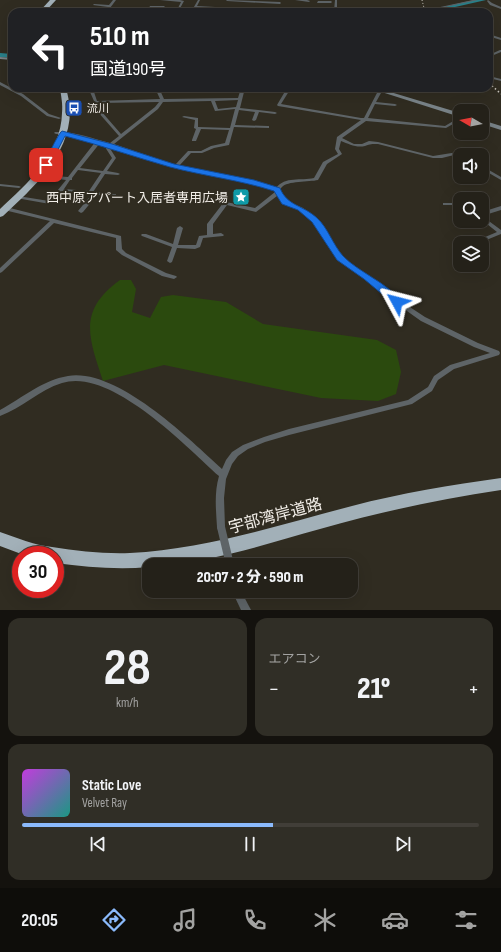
<!DOCTYPE html>
<html lang="ja">
<head>
<meta charset="utf-8">
<style>
	:root { --surface:#242119; --page:#302e26; --text:#f1f3f6; --muted:#a3a3a2; --line:#413e38; --accent:#8bbafc }
	body { margin:0; font-family:"Sofia Sans Condensed","Noto Sans JP",sans-serif; background:var(--page); color:var(--text); height:100vh; display:flex; flex-direction:column; font-size:15px; white-space:nowrap }
	* { box-sizing:border-box; margin:0 }
	p { font-size:13px; color:var(--muted) }
	.icon { flex:none; width:22px; height:22px; fill:none; stroke:currentColor; stroke-width:2; stroke-linecap:round; stroke-linejoin:round }
	.map { position:relative; height:610px; overflow:hidden }
	.sheet { display:flex; flex-direction:column; gap:8px; padding:8px; background:#14120e; flex:1 }
	.sheet>* { flex:none }
	.top-card { position:absolute; left:8px; top:8px; width:485px; height:84px; border-radius:12px; box-shadow:0 4px 16px #0002,0 0 0 1px var(--line); background:#202124; color:#fff; overflow:hidden }
	.needle { width:26px; rotate:279deg }
	.tools { position:absolute; left:453px; top:104px; display:grid; gap:8px }
	.tools a { display:grid; place-items:center; width:36px; height:36px; border-radius:8px; background:var(--surface); box-shadow:0 4px 16px #0002,0 0 0 1px var(--line); font-size:20px }
	.speed { position:absolute; left:12px; top:546px; display:flex; gap:8px; font-size:20px; font-weight:700; text-align:center }
	.speed>* { display:grid; place-content:center; width:52px; height:52px; border-radius:50%; background:var(--surface); box-shadow:0 4px 16px #0002,0 0 0 1px var(--line); line-height:1 }
	.speed .limit { border:6px solid #d22; background:#fff; color:#111 }
	.pin { position:absolute; display:grid; place-items:center; width:34px; height:34px; color:#fff; margin:-17px; border-radius:8px; box-shadow:0 2px 6px #0006 }
	.me { position:absolute; width:44px; margin:-22px; rotate:308deg; stroke-linejoin:round; filter:drop-shadow(0 0 3px #0008) }
	.turn { display:flex; align-items:center; gap:14px; height:84px; padding:0 16px; font-size:18px }
	.turn .icon { width:52px; height:52px; stroke-width:2.5 }
	.turn b { display:block; font-size:28px; line-height:34px }
	.big { font-size:30px; font-weight:800; line-height:1.1 }
	.sheet .tile { flex:1; display:flex; flex-direction:column; justify-content:center; gap:6px; min-width:0; padding:0 14px; border-radius:12px; background:var(--page) }
	.sheet .dial { align-items:center; gap:0 }
	.dial b { font-size:52px; line-height:1 }
	.song { display:flex; align-items:center; gap:12px }
	.cover { width:48px; height:48px; border-radius:6px; background:linear-gradient(135deg,hsl(290 70% 55%),hsl(170 70% 35%)) }
	.played { height:4px; border-radius:2px; background:linear-gradient(90deg,var(--accent) 55%,var(--line) 55%) }
	.keys { display:flex; justify-content:space-around; direction:ltr }
	.heat { display:flex; justify-content:space-between; align-items:center; font-size:22px; direction:ltr }
	.sheet .tiles { flex:1; display:grid; gap:8px; grid-template-columns:1fr 1fr }
	.tile:last-child { grid-column:span 2 }
	.trip { position:absolute; left:142px; top:558px; width:216px; height:40px; border-radius:12px; background:var(--surface); box-shadow:0 4px 16px #0002,0 0 0 1px var(--line); font-weight:800; line-height:40px; text-align:center }
	.dock { display:flex; height:64px; justify-content:space-around; align-items:center; background:#0e0d0a; color:var(--muted) }
	.dock .icon { width:28px; height:28px }
	.dock .current { color:var(--accent) }
	.dock b { font-size:18px; color:var(--text) }
	.map>svg:first-child { display:block }
	.green { fill:#2b4a0e }
	.lines { fill:none; stroke-linecap:round; stroke-linejoin:round }
	.river { fill:#2a808a; fill-rule:evenodd }
	.street { fill:#5e6467; fill-rule:evenodd }
	.secondary { fill:#798388; fill-rule:evenodd }
	.highway { fill:#a2b0b8; fill-rule:evenodd }
	.rail-far1 { stroke:#c6c2ba; stroke-width:1; stroke-dasharray:1 2; stroke-linecap:butt }
	.rail { stroke:#c6c2ba; stroke-width:1.5; stroke-dasharray:1.5 2.5; stroke-linecap:butt }
	.street-bridge { stroke:#5e6467; stroke-width:8 }
	.route { fill:#1a73e8; stroke:#114b97 }
	.labels { text-anchor:middle; stroke-width:4; stroke-linejoin:round; paint-order:stroke }
	.far-poi-label { font-size:11px; fill:#f2eee8; stroke:#302c21; text-anchor:start }
	.poi-label { font-size:13px; fill:#f2eee8; stroke:#302c21; text-anchor:end }
	.near-street-label { font-size:16px; fill:#f2eee8; stroke:#302c21 }
</style>
</head>
<body>
<div class="map">
<svg width="501" height="610" viewBox="0 0 501 610">
	<rect width="100%" height="100%" fill="#302c21"/>
	<path class="green" d="M120 280H131L136 289 132 312 150 318 161 297 173 295 226 302 263 324 377 340 396 350 401 372 396 394 378 401 321 398 164 365 103 381C89 338 77 311 120 280Z"/>
	<g class="lines">
		<g class="river">
			<path d="M474 0H486L433 12H421Z"/>
			<path d="M0 53 12 54V58L0 57Z"/>
		</g>
		<g class="street">
			<path d="M113 0H116L107 12H104L108 7 93 5 94 4 109 5Z"/>
			<path d="M160 0H180L184 1 178 12H176L181 2Z"/>
			<path d="M198 0H200L197 6 290 11 291 12H273L196 8 193 12H191Z"/>
			<path d="M226 0 280 2 281 3 280 4 227 1Z"/>
			<path d="M295 0H307L310 1 309 2Z"/>
			<path d="M335 0H337V7L352 9 351 10 337 9 336 11H334Z"/>
			<path d="M473 0H478L422 12H417Z"/>
			<path d="M488 0 492 3 501 7V9L490 5 487 1Z"/>
			<path d="M318 1H331L332 2 331 3H317Z"/>
			<path d="M150 6H164L165 7 164 8H149Z"/>
			<path d="M296 7 330 9 331 10 330 11 297 9 296 12H294L295 8Z"/>
			<path d="M492 35 501 38V40L491 37 490 36Z"/>
			<path d="M500 50H501V52L489 57V55Z"/>
			<path d="M489 76 501 79V81L489 78Z"/>
			<path d="M0 82 23 94 49 114 61 118 59 119 47 116 21 96 0 85Z"/>
			<path d="M62 88 99 90 146 88 144 89 94 92 97 101 160 99 155 88H159L164 99 238 98 241 88H245L240 108 275 112 277 113 275 114 259 112 256 120 254 121 252 120 255 112 239 110 235 125 268 126H269V128L234 127 229 145 214 148 202 153H191L179 166 250 181 276 188C285 176 301 181 314 178L323 162 338 154 335 149 337 137 361 120 278 106 277 105 287 88H291L281 104 361 118H364L378 91 383 88H388L381 93 376 102 395 104 397 105 395 106 375 104 368 118 445 126 460 117V120L446 128 366 121 342 138 354 144H362L369 141 378 142 433 156 458 152 463 153 468 155H454L442 158H433L378 144C371 144 371 144 365 146 356 148 349 144 341 141L339 149 342 154 327 164 318 180C309 182 287 181 282 187 280 189 280 190 279 193L287 201 303 208 317 219 342 257 369 276 387 292 425 317 478 343 499 351 500 353 499 355 454 369 438 380 432 391 412 404 289 435 265 442 248 449 238 456 232 464 226 479 224 498 225 527 224 530 221 531 218 530 217 527C216 510 214 493 219 476 186 446 110 367 62 383 39 390 22 408 0 416V410C22 398 43 380 68 376 117 368 188 438 222 469L226 460 232 452 243 445 264 437 289 429 408 400 428 387 434 376 450 365 490 353 474 347 421 321 383 294 365 278 338 259 313 221 299 210 283 203 277 196 256 212 227 205 213 224V234L221 233 224 235 223 236 203 238 200 247 195 249 177 248 172 262 170 263 167 261 172 247 142 236 141 235 142 234H146L173 244 177 228 180 226 183 228 178 245H196L199 236 207 235V224L224 202H226L255 208 275 192V191L250 184 168 166 111 146 109 147 116 158 107 171 118 173 120 174 118 175 105 174 93 192 114 194H116V196L97 195 83 212 81 213 78 211 92 194 62 191 52 204H50L16 198V196H18L49 201 66 180 43 177 41 176V175L68 177 96 141 69 135 56 134 54 133 55 132C73 131 92 138 110 143L119 136 98 112 93 102 94 101 90 92 63 90 61 89ZM238 100 236 107 218 109 215 101ZM211 101 215 111 235 109 230 128 198 127V118L184 116 182 117 195 120 194 128 196 129 192 140V141H196L201 129 229 130 225 143 211 146 201 151H188L175 165 114 144 158 109 163 102ZM159 102 155 107 121 134 101 111 98 103ZM100 143 107 145 105 147 112 158 103 171 80 168ZM78 170 101 173 89 191 64 189 70 180H72V178Z"/>
			<path d="M413 88H418L422 90 420 91Z"/>
			<path d="M482 166 501 177V180L482 169Z"/>
			<path d="M0 184 19 186 21 187 19 188 0 186Z"/>
			<rect x="443" y="203" width="17" height="2"/>
			<path d="M501 206V210L482 216V212Z"/>
			<path d="M6 207 121 236 122 249 126 253 166 273 176 276 177 277 174 279 162 276 122 255 116 250V238L54 223 2 272 0 273V268L50 221 4 210V208Z"/>
			<path d="M482 216 501 230V234L479 243H471L497 232 482 220Z"/>
			<path d="M232 591H241L251 610H241Z"/>
		</g>
		<g class="secondary">
			<path d="M0 57 12 58V60L0 59Z"/>
			<path d="M369 88H377L460 113V117Z"/>
			<path d="M482 120 501 126V130L482 124Z"/>
		</g>
		<g class="highway">
			<path d="M50 0H56L45 12H39Z"/>
			<path d="M60 88H66C68 96 70 104 70 112 69 156 33 188 3 216L0 217V209C28 183 61 154 62 113 63 104 61 96 60 88Z"/>
			<path d="M501 478V490C440 499 380 512 320 529 265 544 207 565 149 565V567C117 570 87 567 55 563V555H24L0 546V532C17 538 34 545 52 547 78 551 104 554 130 553 206 549 279 525 352 506 401 493 451 485 501 478Z"/>
		</g>
		<path class="rail-far1" d="M422 0 425 12"/>
		<path class="rail" d="M489 83 501 94"/>
		<path class="street-bridge" d="M221 527 230 565"/>
	</g>
	<path class="route" d="M62 131 112 144 174 164 254 180 280 188C287 206 303 205 317 218 328 228 333 245 343 256 358 272 388 283 402 302L400 304H394L364 279 337 260 312 222 298 210 282 204 274 191C240 180 204 176 170 167 135 157 100 145 65 136L50 165 44 166 43 165C47 158 58 134 62 131Z"/>
	<defs>
		<g id="bus-square" transform="scale(0.9)"><rect x="-9" y="-9" width="18" height="18" rx="4" fill="#1a4fb4" stroke="#302c21"/><path d="M-5-6H5V4H4V6H2V4H-2V6H-4V4H-5ZM-3.5-4V0h7V-4ZM-3.5 1.2v1.5H-2V1.2ZM2 1.2v1.5H3.5V1.2Z" fill="#fff"/></g>
		<g id="sight-square" transform="scale(0.9)"><rect x="-9" y="-9" width="18" height="18" rx="4" fill="#0f9aa8" stroke="#302c21"/><path d="M0-6L1.8-2.2L6-1.7L2.9 1.2L3.7 5.4L0 3.3L-3.7 5.4L-2.9 1.2L-6-1.7L-1.8-2.2Z" fill="#fff"/></g>
	</defs>
	<g fill-rule="evenodd">
		<use href="#bus-square" x="74" y="108"/>
		<use href="#sight-square" x="241" y="197"/>
	</g>
	<g class="labels">
		<g class="far-poi-label">
			<text x="87" y="112">流川</text>
		</g>
		<g class="poi-label">
			<text x="228" y="202">西中原アパート入居者専用広場</text>
		</g>
		<g class="near-street-label">
			<text transform="translate(275 515) rotate(-15)" y="6">宇部湾岸道路</text>
		</g>
	</g>
</svg>
<div class="tools">
<a><svg class="needle" viewBox="-14 -14 28 28"><path d="M0-13l5 13h-10z" fill="#e53935"/><path d="M0 13l5-13h-10z" fill="#a3a3a2"/></svg></a>
<a><svg class="icon" aria-label="sound" viewBox="0 0 24 24"><path d="M4 9h4l5-4v14l-5-4H4zM17 9q2 3 0 6"/></svg></a>
<a><svg class="icon" aria-label="search" viewBox="0 0 24 24"><circle cx="10" cy="10" r="6"/><path d="M15 15l6 6"/></svg></a>
<a><svg class="icon" aria-label="layers" viewBox="0 0 24 24"><path d="M12 4l9 5-9 5-9-5zM3 14l9 5 9-5"/></svg></a>
</div>
<div class="speed"><div class="limit">30</div></div>
<div class="pin" style="left:46px;top:165px;background:#d93025"><svg class="icon" aria-label="arrive" viewBox="0 0 24 24"><path d="M6 21V4h12l-3 4 3 4H6"/></svg></div>
<svg class="me" style="left:397px;top:302px" viewBox="-20 -20 40 40"><path d="M0-17L14 15 0 8-14 15z" fill="#1a73e8" stroke="#fff" stroke-width="4"/></svg>
<div class="trip">20:07 · 2 分 · 590 m</div>
<div class="top-card">
<div class="turn"><svg class="icon" aria-label="left" viewBox="0 0 24 24"><path d="M17 20v-9H6M10 6l-5 5 5 5"/></svg><div><b>510 m</b>国道190号</div></div>
</div>
</div>
<section class="sheet">
<div class="tiles">
<div class="tile dial"><b>28</b><p>km/h</p></div>
<div class="tile"><p>エアコン</p>
<div class="heat"><a>−</a><b class="big">21°</b><a>+</a></div>
</div>
<div class="tile">
<div class="song"><i class="cover"></i><div><b>Static Love</b><p>Velvet Ray</p></div></div>
<div class="played"></div>
<div class="keys"><svg class="icon" aria-label="previous" viewBox="0 0 24 24"><path d="M18 5L8 12l10 7zM5 5v14"/></svg><svg class="icon" aria-label="pause" viewBox="0 0 24 24"><path d="M8 5v14M16 5v14"/></svg><svg class="icon" aria-label="next" viewBox="0 0 24 24"><path d="M6 5l10 7-10 7zM19 5v14"/></svg></div>
</div>
</div>
</section>
<nav class="dock">
<b>20:05</b>
<svg class="icon current" aria-label="directions" viewBox="0 0 24 24"><path d="M12 3l9 9-9 9-9-9zM9 14v-3h6M13 9l2 2-2 2"/></svg>
<svg class="icon" aria-label="music" viewBox="0 0 24 24"><path d="M9 18V5l10-2v13"/><circle cx="6" cy="18" r="3"/><circle cx="16" cy="16" r="3"/></svg>
<svg class="icon" aria-label="phone" viewBox="0 0 24 24"><path d="M5 4h4l2 5-3 2q2 4 5 5l2-3 5 2v4C11 20 4 13 5 4z"/></svg>
<svg class="icon" aria-label="climate" viewBox="0 0 24 24"><path d="M12 3v18M4 7l16 10M4 17L20 7"/></svg>
<svg class="icon" aria-label="car" viewBox="0 0 24 24"><path d="M5 17H2v-5l4-1 3-4h7l3 4 3 1v5h-3M9 17h6M6 11h13"/><circle cx="7" cy="17" r="2"/><circle cx="17" cy="17" r="2"/></svg>
<svg class="icon" aria-label="filters" viewBox="0 0 24 24"><path d="M4 7h16M4 17h16"/><circle cx="9" cy="7" r="2"/><circle cx="15" cy="17" r="2"/></svg>
</nav>
</body>
</html>
